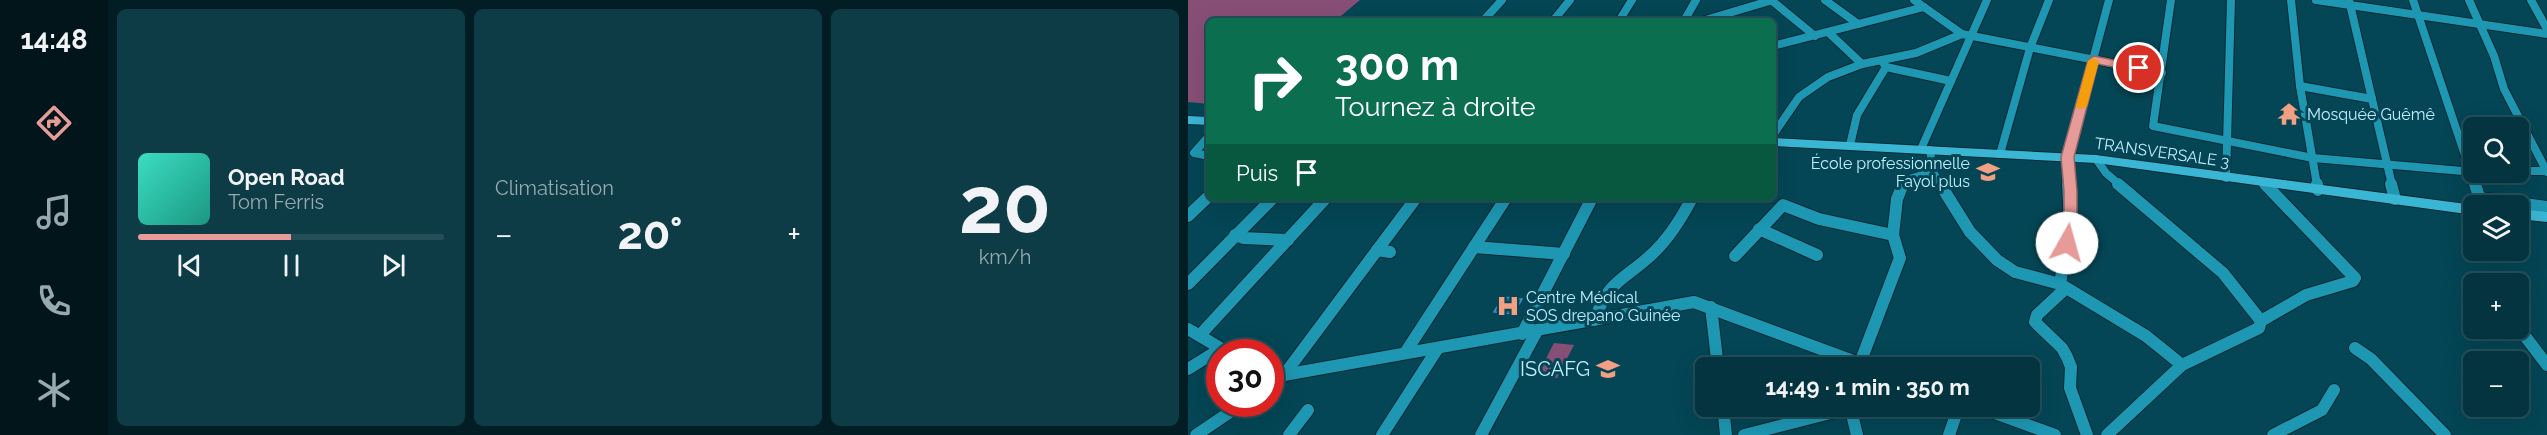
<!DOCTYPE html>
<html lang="fr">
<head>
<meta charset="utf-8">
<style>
	:root { --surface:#033440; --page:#0d3c47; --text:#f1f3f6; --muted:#97aab1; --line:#244f59; --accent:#e69b98 }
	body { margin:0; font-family:Raleway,sans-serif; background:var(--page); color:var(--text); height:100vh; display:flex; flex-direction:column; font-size:22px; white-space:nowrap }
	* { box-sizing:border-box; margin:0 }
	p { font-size:20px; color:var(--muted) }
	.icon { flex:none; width:33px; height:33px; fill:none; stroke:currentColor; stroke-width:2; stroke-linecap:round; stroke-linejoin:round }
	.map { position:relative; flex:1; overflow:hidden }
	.side { display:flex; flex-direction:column; gap:9px; padding:9px; background:#021d23; width:1080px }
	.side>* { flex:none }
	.hud { position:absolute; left:18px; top:18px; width:570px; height:183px; border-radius:9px; box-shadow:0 6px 24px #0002,0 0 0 2px var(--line); background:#0b6e4f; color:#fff; overflow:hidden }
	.controls { position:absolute; left:1275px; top:117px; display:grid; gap:12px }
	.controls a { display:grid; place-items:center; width:66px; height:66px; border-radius:9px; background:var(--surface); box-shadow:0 6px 24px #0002,0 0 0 2px var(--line); font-size:30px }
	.speed { position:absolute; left:18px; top:339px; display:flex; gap:12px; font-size:30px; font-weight:700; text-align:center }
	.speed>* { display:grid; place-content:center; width:78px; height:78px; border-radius:50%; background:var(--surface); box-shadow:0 6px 24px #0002,0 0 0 2px var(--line); line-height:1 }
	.speed .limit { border:9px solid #d22; background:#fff; color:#111 }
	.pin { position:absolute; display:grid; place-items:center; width:51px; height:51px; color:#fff; margin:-26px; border:3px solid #fff; border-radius:50%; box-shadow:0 2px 6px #0007 }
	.me { position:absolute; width:66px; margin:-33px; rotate:7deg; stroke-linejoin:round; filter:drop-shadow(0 0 4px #0008) }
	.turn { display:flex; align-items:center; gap:21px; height:126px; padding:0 30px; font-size:27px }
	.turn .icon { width:78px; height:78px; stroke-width:2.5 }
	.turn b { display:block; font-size:42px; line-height:51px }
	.then { display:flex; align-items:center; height:57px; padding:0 30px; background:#0003; gap:12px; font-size:22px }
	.big { font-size:45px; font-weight:700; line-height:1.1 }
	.side .widget { flex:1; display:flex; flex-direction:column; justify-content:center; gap:9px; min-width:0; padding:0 21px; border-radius:9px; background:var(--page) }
	.side .dial { align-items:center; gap:0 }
	.dial b { font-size:78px; line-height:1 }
	.song { display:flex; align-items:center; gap:18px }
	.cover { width:72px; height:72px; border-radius:9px; background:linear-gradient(135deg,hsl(170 70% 55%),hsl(170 70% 35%)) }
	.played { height:6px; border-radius:3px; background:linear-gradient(90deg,var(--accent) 50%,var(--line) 50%) }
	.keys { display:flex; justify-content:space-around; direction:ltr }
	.heat { display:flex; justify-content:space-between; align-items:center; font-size:33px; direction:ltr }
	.side .tiles { flex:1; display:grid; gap:9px; grid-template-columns:repeat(3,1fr) }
	.trip { position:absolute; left:507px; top:357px; width:345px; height:60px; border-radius:9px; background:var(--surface); box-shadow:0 6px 24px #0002,0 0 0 2px var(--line); font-weight:700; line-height:60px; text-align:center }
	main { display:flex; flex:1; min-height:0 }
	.dock { display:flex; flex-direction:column; width:108px; justify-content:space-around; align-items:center; background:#01151a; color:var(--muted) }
	.dock .icon { width:42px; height:42px }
	.dock .active { color:var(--accent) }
	.dock b { font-size:27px; color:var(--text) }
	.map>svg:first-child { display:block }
	.green { fill:#874f76 }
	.building { fill:#1d658e; stroke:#4291c2; stroke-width:1.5 }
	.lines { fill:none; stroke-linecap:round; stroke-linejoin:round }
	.minor-far1-casing { stroke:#062a33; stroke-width:10 }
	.minor-casing { stroke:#062a33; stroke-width:14 }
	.major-casing { stroke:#062a33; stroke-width:2 }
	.minor-far1 { stroke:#1e97b3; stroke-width:8 }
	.minor { stroke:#1e97b3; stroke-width:12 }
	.major { fill:#3ab6d5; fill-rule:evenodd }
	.route { fill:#e69b98; stroke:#966563; stroke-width:1.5 }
	.slow { fill:#f59e0b }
	.labels { text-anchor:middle; stroke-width:6; stroke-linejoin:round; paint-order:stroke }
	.poi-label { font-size:16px; fill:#beeefd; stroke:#044655; text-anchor:start }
	.street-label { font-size:16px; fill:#beeefd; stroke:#044655 }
	.near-poi-label { font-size:20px; fill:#beeefd; stroke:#044655; text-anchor:end }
</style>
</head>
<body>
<main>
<nav class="dock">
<b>14:48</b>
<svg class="icon active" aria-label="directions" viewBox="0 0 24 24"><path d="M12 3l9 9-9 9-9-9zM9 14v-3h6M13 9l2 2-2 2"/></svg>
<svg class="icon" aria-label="music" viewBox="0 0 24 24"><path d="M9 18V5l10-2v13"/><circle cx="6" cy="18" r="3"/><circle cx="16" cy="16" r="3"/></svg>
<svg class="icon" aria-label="phone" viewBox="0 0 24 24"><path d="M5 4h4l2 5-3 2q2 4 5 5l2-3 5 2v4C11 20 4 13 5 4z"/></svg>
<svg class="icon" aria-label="climate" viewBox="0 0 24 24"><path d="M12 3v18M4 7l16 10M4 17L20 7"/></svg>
</nav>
<section class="side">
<div class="tiles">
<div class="widget">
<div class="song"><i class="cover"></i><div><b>Open Road</b><p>Tom Ferris</p></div></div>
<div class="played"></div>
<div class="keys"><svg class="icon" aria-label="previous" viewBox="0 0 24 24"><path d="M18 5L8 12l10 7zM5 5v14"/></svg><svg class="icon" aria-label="pause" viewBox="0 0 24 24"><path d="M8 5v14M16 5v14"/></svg><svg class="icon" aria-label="next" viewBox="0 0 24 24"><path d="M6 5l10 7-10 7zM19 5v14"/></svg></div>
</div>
<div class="widget"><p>Climatisation</p>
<div class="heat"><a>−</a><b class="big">20°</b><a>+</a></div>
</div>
<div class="widget dial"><b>20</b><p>km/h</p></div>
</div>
</section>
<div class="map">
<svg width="1359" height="435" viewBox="0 0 1359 435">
	<rect width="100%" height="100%" fill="#044655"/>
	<g class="green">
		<path d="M0 0H172L147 21H21V104L0 102Z"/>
		<path d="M366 343 386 345 369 378 349 376Z"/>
	</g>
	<path class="building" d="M315 297 334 299 325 314 306 312Z"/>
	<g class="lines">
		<g class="minor-far1-casing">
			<g id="minor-far1">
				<path d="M583 0 627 36"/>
				<path d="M637 0 670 24"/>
				<path d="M726 0 774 34 974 73"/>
				<path d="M983 0 965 126 1125 158 1286 172"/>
				<path d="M1103 0 1112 86 1129 185"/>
				<path d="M1128 0 1359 34"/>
				<path d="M1161 0 1204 185"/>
				<path d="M1225 0 1287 185"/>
				<path d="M1281 0 1306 56 1316 89 1359 172"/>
				<path d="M1343 0 1359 29"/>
				<path d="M295 21 314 0"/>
				<path d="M365 21 382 0"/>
				<path d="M431 21 444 0"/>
				<path d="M496 21 508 0"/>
				<path d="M514 21 585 0"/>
				<path d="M640 32 674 64"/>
				<path d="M585 46 736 7"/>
				<path d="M694 61 698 67 763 81"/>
				<path d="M1112 86 1184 99"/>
				<path d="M585 135 611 97 640 77 674 64 728 53 774 34"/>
				<path d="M21 136 6 153 21 156"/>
				<path d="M662 145 669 115 698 67"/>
				<path d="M733 149 799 0"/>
				<path d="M742 150 745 172 753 185"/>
				<path d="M812 154 842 48 861 0"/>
				<path d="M908 159 918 173 932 185"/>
				<path d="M1330 171H1359"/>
				<path d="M1038 178 1043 0"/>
				<path d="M1076 183 1078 185"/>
				<path d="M715 185 717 180 745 172"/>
				<path d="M880 185 879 157 921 0"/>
			</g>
		</g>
		<g class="minor-casing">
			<g id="minor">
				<path d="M752 184 782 232 809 260 827 272 872 284 958 336 994 365"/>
				<path d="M1129 184 1130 190"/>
				<path d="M1203 184 1207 199"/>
				<path d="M1287 184 1294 206"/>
				<path d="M1291 198 1359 207"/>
				<path d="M0 216 21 196"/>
				<path d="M571 229 629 255"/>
				<path d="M47 235 55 238 100 240"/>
				<path d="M286 247 376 254"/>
				<path d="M189 250 202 252"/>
				<path d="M547 256 595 205 631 219 705 235"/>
				<path d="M0 284 85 198"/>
				<path d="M872 284 882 223 880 184"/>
				<path d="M877 289 849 315 847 322 874 348 879 357 883 367 882 388 899 435"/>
				<path d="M523 307 530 368"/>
				<path d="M407 320C419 281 436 280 463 255 481 239 493 219 504 198"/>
				<path d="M1073 321 1118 295 1165 281 1167 278 1077 184"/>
				<path d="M1330 327 1359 365"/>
				<path d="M0 329 39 352"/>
				<path d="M334 334 404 198"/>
				<path d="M12 335 138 198"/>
				<path d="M1167 348 1183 359 1257 435"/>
				<path d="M217 353 318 198"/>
				<path d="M672 363 712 258 705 235 709 199 715 184"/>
				<path d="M0 369 32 349"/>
				<path d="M82 370 96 375 228 198"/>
				<path d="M82 384 96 375 506 302 684 368"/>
				<path d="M535 406 538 435"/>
				<path d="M662 406 669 435"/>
				<path d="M788 406 867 435"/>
				<path d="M8 435 54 404"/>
				<path d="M101 435 120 410"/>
				<path d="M194 435 250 348"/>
				<path d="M293 435 349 331"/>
				<path d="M556 435 662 408"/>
				<path d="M761 435 771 406"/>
				<path d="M919 435 994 365 1071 328 1073 321 1035 273 930 184"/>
				<path d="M1085 435 1134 410 1146 390"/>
			</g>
		</g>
		<g class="major-casing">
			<g id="major">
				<path d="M0 116 21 117V125L0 124Z"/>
				<path d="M585 138 908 155 1286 205V215L908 163 585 146Z"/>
				<path d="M1330 209 1359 212V222L1330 219Z"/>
			</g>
		</g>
		<use href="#minor-far1" class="minor-far1"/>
		<use href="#minor" class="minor"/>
		<use href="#major" class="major"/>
	</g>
	<path class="route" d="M906 56 951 65 956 68 951 72 910 64 886 157 889 191V223L886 243 879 248 872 243 876 223V191L873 157 900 60Z"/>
	<path class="slow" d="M905 58 911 61 899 106 893 109 889 108 888 106 900 61Z"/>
	<defs>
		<g id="temple-bare" transform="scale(1.8)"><path d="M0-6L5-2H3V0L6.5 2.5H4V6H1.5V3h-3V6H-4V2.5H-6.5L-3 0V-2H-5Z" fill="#f39f84" stroke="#044655" stroke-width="2.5" paint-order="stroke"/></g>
		<g id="university-bare" transform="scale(1.8)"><path d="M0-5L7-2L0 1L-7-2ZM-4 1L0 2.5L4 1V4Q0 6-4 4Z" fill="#f39f84" stroke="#044655" stroke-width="2.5" paint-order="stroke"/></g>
		<g id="hospital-bare" transform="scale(1.8)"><path d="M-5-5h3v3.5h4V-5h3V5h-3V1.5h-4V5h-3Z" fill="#f39f84" stroke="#044655" stroke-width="2.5" paint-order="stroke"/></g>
	</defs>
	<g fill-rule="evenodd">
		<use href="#temple-bare" x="1101" y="114"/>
		<use href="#university-bare" x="800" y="172"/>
		<use href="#hospital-bare" x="320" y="306"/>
		<use href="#university-bare" x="420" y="369"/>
	</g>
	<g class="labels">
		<g class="poi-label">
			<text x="1119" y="120">Mosquée Guêmê</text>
			<text x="782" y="169" text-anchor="end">École professionnelle<tspan x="782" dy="18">Fayol plus</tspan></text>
			<text x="338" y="303">Centre Médical<tspan x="338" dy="18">SOS drepano Guinée</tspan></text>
		</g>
		<g class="street-label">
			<text transform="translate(974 152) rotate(8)" y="6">TRANSVERSALE 3</text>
		</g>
		<g class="near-poi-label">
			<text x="402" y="376">ISCAFG</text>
		</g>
	</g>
</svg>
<div class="controls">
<a><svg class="icon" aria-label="search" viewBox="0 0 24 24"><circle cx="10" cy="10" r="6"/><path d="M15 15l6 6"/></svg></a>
<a><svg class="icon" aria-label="layers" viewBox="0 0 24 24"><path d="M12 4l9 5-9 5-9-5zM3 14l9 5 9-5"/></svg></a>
<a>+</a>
<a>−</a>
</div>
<div class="speed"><div class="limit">30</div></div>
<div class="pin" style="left:951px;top:68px;background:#d93025"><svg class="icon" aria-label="arrive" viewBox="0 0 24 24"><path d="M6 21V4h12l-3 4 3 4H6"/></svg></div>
<svg class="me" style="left:879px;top:243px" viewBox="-20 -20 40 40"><circle r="19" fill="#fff"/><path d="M0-13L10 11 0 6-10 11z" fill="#e69b98"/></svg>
<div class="trip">14:49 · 1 min · 350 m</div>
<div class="hud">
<div class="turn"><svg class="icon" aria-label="right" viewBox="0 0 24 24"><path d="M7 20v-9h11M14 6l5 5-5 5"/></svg><div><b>300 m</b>Tournez à droite</div></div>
<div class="then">Puis<svg class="icon" aria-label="arrive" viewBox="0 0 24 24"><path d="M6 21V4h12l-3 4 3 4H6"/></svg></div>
</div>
</div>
</main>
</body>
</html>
